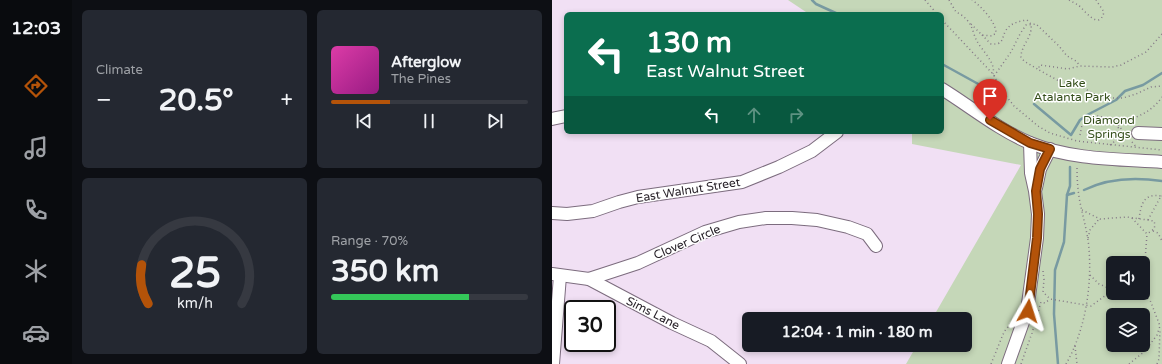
<!DOCTYPE html>
<html lang="en">
<head>
<meta charset="utf-8">
<style>
	:root { --surface:#171b24; --page:#242831; --text:#f1f3f6; --muted:#9ea1a6; --line:#363941; --accent:#b45309 }
	body { margin:0; font-family:"Varela Round",sans-serif; background:var(--page); color:var(--text); height:100vh; display:flex; flex-direction:column; font-size:15px; white-space:nowrap }
	* { box-sizing:border-box; margin:0 }
	p { font-size:13px; color:var(--muted) }
	.icon { flex:none; width:22px; height:22px; fill:none; stroke:currentColor; stroke-width:2; stroke-linecap:round; stroke-linejoin:round }
	.map { position:relative; flex:1; overflow:hidden }
	.drawer { display:flex; flex-direction:column; gap:10px; padding:10px; background:#0d0f14; width:480px }
	.drawer>* { flex:none }
	.banner { position:absolute; left:12px; top:12px; width:380px; height:122px; border-radius:6px; box-shadow:0 2px 6px #0003; background:#0b6e4f; color:#fff; overflow:hidden }
	.tools { position:absolute; left:554px; top:256px; display:grid; gap:8px }
	.tools a { display:grid; place-items:center; width:44px; height:44px; border-radius:6px; background:var(--surface); box-shadow:0 2px 6px #0003; font-size:20px }
	.speed { position:absolute; left:12px; top:300px; display:flex; gap:8px; font-size:20px; font-weight:700; text-align:center }
	.speed>* { display:grid; place-content:center; width:52px; height:52px; border-radius:50%; background:var(--surface); box-shadow:0 2px 6px #0003; line-height:1 }
	.speed .limit { border:2px solid #111; border-radius:6px; background:#fff; color:#111 }
	.pin { position:absolute; display:grid; place-items:center; width:34px; height:34px; color:#fff; margin:-41px -17px; border-radius:50% 50% 50% 0; rotate:-45deg; box-shadow:0 0 4px #0007 }
	.pin .icon { rotate:45deg }
	.me { position:absolute; width:44px; margin:-22px; rotate:6deg; stroke-linejoin:round; filter:drop-shadow(0 0 3px #0008) }
	.turn { display:flex; align-items:center; gap:14px; height:84px; padding:0 16px; font-size:18px }
	.turn .icon { width:52px; height:52px; stroke-width:2.5 }
	.turn b { display:block; font-size:28px; line-height:34px }
	.lanes { display:flex; align-items:center; height:38px; padding:0 16px; background:#0003; justify-content:center; gap:20px; direction:ltr }
	.lanes .off { opacity:.35 }
	.big { font-size:30px; font-weight:800; line-height:1.1 }
	.drawer .widget { flex:1; display:flex; flex-direction:column; justify-content:center; gap:6px; min-width:0; padding:0 14px; border-radius:6px; background:var(--page) }
	.drawer .dial { align-items:center; gap:0 }
	.dial svg { height:104px; overflow:visible; fill:none; stroke:var(--line); stroke-width:7; stroke-linecap:round; text-anchor:middle }
	.dial text { fill:var(--text); stroke:none }
	.song { display:flex; align-items:center; gap:12px }
	.cover { width:48px; height:48px; border-radius:6px; background:linear-gradient(135deg,hsl(320 70% 55%),hsl(310 70% 35%)) }
	.played { height:4px; border-radius:2px; background:linear-gradient(90deg,var(--accent) 30%,var(--line) 30%) }
	.keys { display:flex; justify-content:space-around; direction:ltr }
	.heat { display:flex; justify-content:space-between; align-items:center; font-size:22px; direction:ltr }
	.charge { height:6px; border-radius:3px; background:linear-gradient(90deg,#34c759 70%,var(--line) 0) }
	.drawer .tiles { flex:1; display:grid; gap:10px; grid-template-columns:repeat(2,1fr) }
	.trip { position:absolute; left:190px; top:312px; width:230px; height:40px; border-radius:6px; background:var(--surface); box-shadow:0 2px 6px #0003; font-weight:800; line-height:40px; text-align:center }
	main { display:flex; flex:1; min-height:0 }
	.dock { display:flex; flex-direction:column; width:72px; justify-content:space-around; align-items:center; background:#090b0e; color:var(--muted) }
	.dock .icon { width:28px; height:28px }
	.dock .current { color:var(--accent) }
	.dock b { font-size:18px; color:var(--text) }
	.map>svg:first-child { display:block }
	.green { fill:#c5d7b8; fill-rule:evenodd }
	.lines { fill:none; stroke-linecap:round; stroke-linejoin:round }
	.stream { stroke:#789aa1; stroke-width:2.5 }
	.minor-casing { stroke:#7c6c7e; stroke-width:14 }
	.path { stroke:#857a87; stroke-width:1.5; stroke-dasharray:1 3; stroke-linecap:butt }
	.minor { stroke:#fff; stroke-width:12 }
	.route-casing { stroke:#753606; stroke-width:10 }
	.route { stroke:#b45309; stroke-width:7 }
	.labels { text-anchor:middle; stroke-width:3; stroke-linejoin:round; paint-order:stroke }
	.park-label { font-size:12px; fill:#344e1a; stroke:#fff }
	.street-label { font-size:12px; fill:#282229; stroke:#fff }
</style>
</head>
<body>
<main>
<nav class="dock">
<b>12:03</b>
<svg class="icon current" aria-label="directions" viewBox="0 0 24 24"><path d="M12 3l9 9-9 9-9-9zM9 14v-3h6M13 9l2 2-2 2"/></svg>
<svg class="icon" aria-label="music" viewBox="0 0 24 24"><path d="M9 18V5l10-2v13"/><circle cx="6" cy="18" r="3"/><circle cx="16" cy="16" r="3"/></svg>
<svg class="icon" aria-label="phone" viewBox="0 0 24 24"><path d="M5 4h4l2 5-3 2q2 4 5 5l2-3 5 2v4C11 20 4 13 5 4z"/></svg>
<svg class="icon" aria-label="climate" viewBox="0 0 24 24"><path d="M12 3v18M4 7l16 10M4 17L20 7"/></svg>
<svg class="icon" aria-label="car" viewBox="0 0 24 24"><path d="M5 17H2v-5l4-1 3-4h7l3 4 3 1v5h-3M9 17h6M6 11h13"/><circle cx="7" cy="17" r="2"/><circle cx="17" cy="17" r="2"/></svg>
</nav>
<section class="drawer">
<div class="tiles">
<div class="widget"><p>Climate</p>
<div class="heat"><a>−</a><b class="big">20.5°</b><a>+</a></div>
</div>
<div class="widget">
<div class="song"><i class="cover"></i><div><b>Afterglow</b><p>The Pines</p></div></div>
<div class="played"></div>
<div class="keys"><svg class="icon" aria-label="previous" viewBox="0 0 24 24"><path d="M18 5L8 12l10 7zM5 5v14"/></svg><svg class="icon" aria-label="pause" viewBox="0 0 24 24"><path d="M8 5v14M16 5v14"/></svg><svg class="icon" aria-label="next" viewBox="0 0 24 24"><path d="M6 5l10 7-10 7zM19 5v14"/></svg></div>
</div>
<div class="widget dial"><svg viewBox="0 0 100 80">
<path d="M14 69A42 42 0 1 1 86 69"/>
<path d="M14 69A42 42 0 0 1 9 39" stroke="#b45309"/>
<text x="50" y="56" font-size="32" font-weight="700">25</text>
<text x="50" y="72" font-size="11">km/h</text>
</svg></div>
<div class="widget"><p>Range · 70%</p><b class="big">350 km</b><div class="charge"></div></div>
</div>
</section>
<div class="map">
<svg width="610" height="364" viewBox="0 0 610 364">
	<rect width="100%" height="100%" fill="#f1e0f4"/>
	<path class="green" d="M236 0H610V364H354L365 345H413V319H380L469 165 360 144V132H390V14H257ZM561 263H591V293H561ZM561 315H591V345H561Z"/>
	<g class="lines">
		<g class="stream">
			<path d="M260 0 264 4 286 14"/>
			<path d="M390 64 439 91"/>
			<path d="M482 104 519 135 528 120 535 115 564 100 573 91 591 85 610 73"/>
			<path d="M532 190C556 178 583 177 610 181"/>
			<path d="M515 195 522 193"/>
			<path d="M506 364 502 314 503 270 512 242 515 195 518 186V167"/>
		</g>
		<g class="minor-casing">
			<g id="minor">
				<path d="M390 89C419 107 447 130 478 143 520 160 566 159 610 162"/>
				<path d="M0 119 14 116"/>
				<path d="M586 133 610 134"/>
				<path d="M484 188 488 169 498 149"/>
				<path d="M0 213 15 214 41 211 67 202 86 197 190 182 227 167 260 151 285 132"/>
				<path d="M0 274 37 279 120 323 159 341 188 364"/>
				<path d="M37 279 86 263 153 232 187 222 214 218H240L265 220 296 227 315 234 324 246"/>
				<path d="M1 364 8 276"/>
				<path d="M456 364 475 311 485 238 486 214 483 191 479 173 478 143"/>
			</g>
		</g>
		<g class="path">
			<path d="M373 0 385 14"/>
			<path d="M397 0 404 12C409 14 415 19 418 24 421 29 422 36 425 41 430 51 444 62 441 74"/>
			<path d="M517 0C520 2 523 3 526 5 532 9 547 32 552 12L544 0"/>
			<path d="M390 20 441 74 451 92 462 106 486 126 498 133 525 141 610 150"/>
			<path d="M419 24 430 35 440 36 444 33C444 22 429 6 420 0"/>
			<path d="M610 34 594 52 569 65 560 67 528 66 516 69 488 65 487 66V70L507 81 527 85 540 93 553 98H571L584 94 599 87 610 86"/>
			<path d="M430 35 439 44C452 45 449 39 454 30 459 23 467 21 475 20L479 24C481 37 469 45 469 57L472 61 487 70"/>
			<path d="M442 76 459 52 468 34 474 25 484 24 507 46 515 56 524 61 528 66"/>
			<path d="M566 124C584 117 598 114 610 97"/>
			<path d="M528 135 530 125 534 121 546 116 561 119 576 137"/>
			<path d="M580 142 585 148"/>
			<path d="M558 145C566 140 567 134 566 124"/>
			<path d="M530 210 548 219 575 217 602 221 603 225 602 229 595 234"/>
			<path d="M580 218 595 234 592 274 591 276"/>
			<path d="M587 219C589 205 591 193 609 196"/>
			<path d="M596 220 609 196H610"/>
			<path d="M601 231 606 233 610 241"/>
			<path d="M536 238 538 230 547 219"/>
			<path d="M491 271 492 279 491 292 498 299 539 306 561 290"/>
			<path d="M538 275 547 284 561 290"/>
			<path d="M523 346 525 364"/>
			<path d="M439 364 452 332 459 323"/>
			<path d="M469 364 480 333 489 302 493 303 498 299"/>
			<path d="M514 364C533 331 540 287 537 249 536 235 532 221 529 207 526 194 525 181 525 168"/>
			<path d="M577 364 593 351 605 335 608 326 598 300 586 293"/>
			<path d="M605 364 607 359 608 329"/>
		</g>
		<use href="#minor" class="minor"/>
	</g>
	<g class="lines">
		<g class="route-casing">
			<path id="route" d="M438 120 478 143 498 149 488 169 484 191 486 214 485 238 476 311"/>
		</g>
		<use href="#route" class="route"/>
	</g>
	<g class="labels">
		<g class="park-label">
			<text x="520" y="87">Lake<tspan x="520" dy="14">Atalanta Park</tspan></text>
			<text x="557" y="124">Diamond<tspan x="557" dy="14">Springs</tspan></text>
		</g>
		<g class="street-label">
			<text transform="translate(136 190) rotate(-9)" y="4">East Walnut Street</text>
			<text transform="translate(135 242) rotate(-23)" y="4">Clover Circle</text>
			<text transform="translate(101 313) rotate(27)" y="4">Sims Lane</text>
		</g>
	</g>
</svg>
<div class="tools">
<a><svg class="icon" aria-label="sound" viewBox="0 0 24 24"><path d="M4 9h4l5-4v14l-5-4H4zM17 9q2 3 0 6"/></svg></a>
<a><svg class="icon" aria-label="layers" viewBox="0 0 24 24"><path d="M12 4l9 5-9 5-9-5zM3 14l9 5 9-5"/></svg></a>
</div>
<div class="speed"><div class="limit">30</div></div>
<div class="pin" style="left:438px;top:120px;background:#d93025"><svg class="icon" aria-label="arrive" viewBox="0 0 24 24"><path d="M6 21V4h12l-3 4 3 4H6"/></svg></div>
<svg class="me" style="left:476px;top:311px" viewBox="-20 -20 40 40"><path d="M0-17L14 15 0 8-14 15z" fill="#b45309" stroke="#fff" stroke-width="4"/></svg>
<div class="trip">12:04 · 1 min · 180 m</div>
<div class="banner">
<div class="turn"><svg class="icon" aria-label="left" viewBox="0 0 24 24"><path d="M17 20v-9H6M10 6l-5 5 5 5"/></svg><div><b>130 m</b>East Walnut Street</div></div>
<div class="lanes"><svg class="icon" aria-label="left" viewBox="0 0 24 24"><path d="M17 20v-9H6M10 6l-5 5 5 5"/></svg><svg class="icon off" aria-label="ahead" viewBox="0 0 24 24"><path d="M12 20V5M6 11l6-6 6 6"/></svg><svg class="icon off" aria-label="right" viewBox="0 0 24 24"><path d="M7 20v-9h11M14 6l5 5-5 5"/></svg></div>
</div>
</div>
</main>
</body>
</html>
